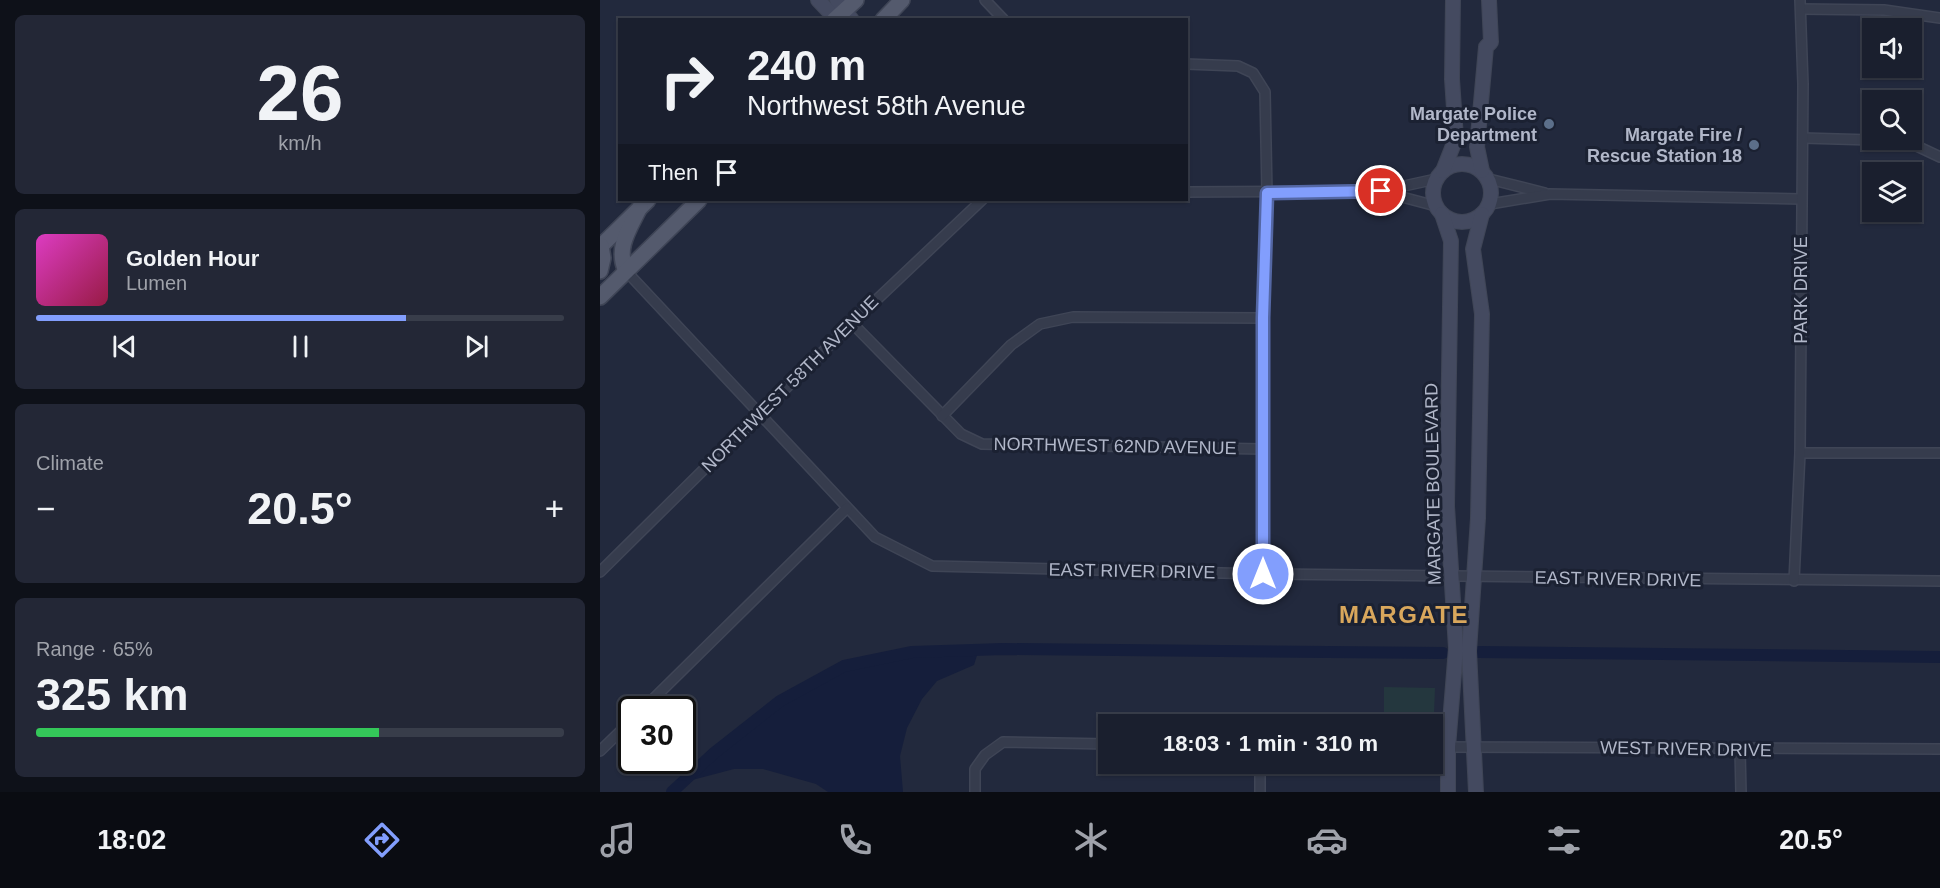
<!DOCTYPE html>
<html lang="en">
<head>
<meta charset="utf-8">
<style>
	:root { --surface:#1a1f2e; --page:#232736; --text:#f1f3f6; --muted:#9fa2aa; --line:#383d4a; --accent:#829efd }
	body { margin:0; font-family:Arial,sans-serif; background:var(--page); color:var(--text); height:100vh; display:flex; flex-direction:column; font-size:22px; white-space:nowrap }
	* { box-sizing:border-box; margin:0 }
	p { font-size:20px; color:var(--muted) }
	.icon { flex:none; width:33px; height:33px; fill:none; stroke:currentColor; stroke-width:2; stroke-linecap:round; stroke-linejoin:round }
	.map { position:relative; flex:1; overflow:hidden }
	.drawer { display:flex; flex-direction:column; gap:15px; padding:15px; background:#0e1119; width:600px }
	.drawer>* { flex:none }
	.top-card { position:absolute; left:18px; top:18px; width:570px; height:183px; border-radius:0px; box-shadow:0 2px 4px #0004,0 0 0 2px var(--line); background:#1a1f2e; color:var(--text); overflow:hidden }
	.controls { position:absolute; left:1262px; top:18px; display:grid; gap:12px }
	.controls a { display:grid; place-items:center; width:60px; height:60px; border-radius:0px; background:var(--surface); box-shadow:0 2px 4px #0004,0 0 0 2px var(--line); font-size:30px }
	.speed { position:absolute; left:18px; top:696px; display:flex; gap:12px; font-size:30px; font-weight:700; text-align:center }
	.speed>* { display:grid; place-content:center; width:78px; height:78px; border-radius:50%; background:var(--surface); box-shadow:0 2px 4px #0004,0 0 0 2px var(--line); line-height:1 }
	.speed .limit { border:3px solid #111; border-radius:9px; background:#fff; color:#111 }
	.pin { position:absolute; display:grid; place-items:center; width:51px; height:51px; color:#fff; margin:-26px; border:3px solid #fff; border-radius:50%; box-shadow:0 2px 6px #0007 }
	.me { position:absolute; width:66px; margin:-33px; rotate:0deg; stroke-linejoin:round; filter:drop-shadow(0 0 4px #0008) }
	.turn { display:flex; align-items:center; gap:21px; height:126px; padding:0 30px; font-size:27px }
	.turn .icon { width:78px; height:78px; stroke-width:2.5 }
	.turn b { display:block; font-size:42px; line-height:51px }
	.then { display:flex; align-items:center; height:57px; padding:0 30px; background:#0003; gap:12px; font-size:22px }
	.big { font-size:45px; font-weight:700; line-height:1.1 }
	.drawer .card { flex:1; display:flex; flex-direction:column; justify-content:center; gap:9px; min-width:0; padding:0 21px; border-radius:9px; background:var(--page) }
	.drawer .dial { align-items:center; gap:0 }
	.dial b { font-size:78px; line-height:1 }
	.song { display:flex; align-items:center; gap:18px }
	.cover { width:72px; height:72px; border-radius:9px; background:linear-gradient(135deg,hsl(310 70% 55%),hsl(340 70% 35%)) }
	.played { height:6px; border-radius:3px; background:linear-gradient(90deg,var(--accent) 70%,var(--line) 70%) }
	.keys { display:flex; justify-content:space-around; direction:ltr }
	.heat { display:flex; justify-content:space-between; align-items:center; font-size:33px; direction:ltr }
	.charge { height:9px; border-radius:4px; background:linear-gradient(90deg,#34c759 65%,var(--line) 0) }
	.trip { position:absolute; left:498px; top:714px; width:345px; height:60px; border-radius:0px; background:var(--surface); box-shadow:0 2px 4px #0004,0 0 0 2px var(--line); font-weight:700; line-height:60px; text-align:center }
	.tabs { display:flex; height:96px; justify-content:space-around; align-items:center; background:#0a0c12; color:var(--muted) }
	.tabs .icon { width:42px; height:42px }
	.tabs .current { color:var(--accent) }
	.tabs b { font-size:27px; color:var(--text) }
	main { display:flex; flex:1; min-height:0 }
	.map>svg:first-child { display:block }
	.green { fill:#24373e }
	.water { fill:#151e3b }
	.lines { fill:none; stroke-linecap:round; stroke-linejoin:round }
	.canal { stroke:#151e3b; stroke-width:12 }
	.street-casing { stroke:#3f4556; stroke-width:12 }
	.secondary-casing { stroke:#3f4556; stroke-width:16 }
	.primary-casing { stroke:#3f4556; stroke-width:18 }
	.street { stroke:#363c4d; stroke-width:9 }
	.secondary { stroke:#444a60; stroke-width:14 }
	.primary { stroke:#545a6d; stroke-width:15 }
	.route-casing { stroke:#5467a4; stroke-width:15 }
	.route { stroke:#829efd; stroke-width:10 }
	.service-dot { fill:#5c6f8a; stroke:#1b2132; stroke-width:2 }
	.labels { text-anchor:middle; stroke-width:6; stroke-linejoin:round; paint-order:stroke }
	.poi-label { font-size:18px; font-weight:bold; fill:#b1b7c9; stroke:#1b2132; text-anchor:end }
	.street-label { font-size:18px; fill:#b1b7c9; stroke:#1b2132 }
	.district-label { font-size:24px; font-weight:bold; letter-spacing:1.5px; fill:#d9a75c; stroke:#1b2132 }
</style>
</head>
<body>
<main>
<section class="drawer">
<div class="card dial"><b>26</b><p>km/h</p></div>
<div class="card">
<div class="song"><i class="cover"></i><div><b>Golden Hour</b><p>Lumen</p></div></div>
<div class="played"></div>
<div class="keys"><svg class="icon" aria-label="previous" viewBox="0 0 24 24"><path d="M18 5L8 12l10 7zM5 5v14"/></svg><svg class="icon" aria-label="pause" viewBox="0 0 24 24"><path d="M8 5v14M16 5v14"/></svg><svg class="icon" aria-label="next" viewBox="0 0 24 24"><path d="M6 5l10 7-10 7zM19 5v14"/></svg></div>
</div>
<div class="card"><p>Climate</p>
<div class="heat"><a>−</a><b class="big">20.5°</b><a>+</a></div>
</div>
<div class="card"><p>Range · 65%</p><b class="big">325 km</b><div class="charge"></div></div>
</section>
<div class="map">
<svg width="1340" height="792" viewBox="0 0 1340 792">
	<rect width="100%" height="100%" fill="#22293d"/>
	<path class="green" d="M784 687 835 688 833 741 832 724H784Z"/>
	<path class="water" d="M379 649 374 665 337 681 322 699 307 728 300 756 303 792H228L216 784 163 769H134L81 783 180 701 244 666 312 652Z"/>
	<g class="lines">
		<g class="canal">
			<path d="M878 652 1340 657"/>
			<path d="M72 792 114 753 180 701 244 666 312 652 403 649 843 653"/>
		</g>
		<g class="street-casing">
			<g id="street">
				<path d="M385 0 404 20"/>
				<path d="M1201 9 1284 10 1340 18"/>
				<path d="M586 64 638 66 653 73 665 92 667 193 663 318V574"/>
				<path d="M1203 138 1306 141 1340 157"/>
				<path d="M889 179 945 193"/>
				<path d="M586 192 781 191 836 179"/>
				<path d="M783 192 836 206"/>
				<path d="M890 204 950 194 1201 199"/>
				<path d="M26 271 275 537 332 566 663 574 1340 581"/>
				<path d="M252 323 361 434 382 444 662 449"/>
				<path d="M342 416 411 345 440 324 473 317 663 318"/>
				<path d="M1200 453H1340"/>
				<path d="M0 572 252 323 382 200"/>
				<path d="M1194 581 1200 453 1203 84 1200 0"/>
				<path d="M42 710 247 508"/>
				<path d="M832 747 1340 749"/>
				<path d="M1140 750 1141 792"/>
				<path d="M0 751 32 720"/>
				<path d="M375 792V769L385 755 403 742 508 744"/>
				<path d="M660 792V764"/>
			</g>
		</g>
		<g class="secondary-casing">
			<g id="secondary">
				<path d="M218 0 237 20"/>
				<path d="M237 0 252 20"/>
				<circle cx="862" cy="193" r="29"/>
				<path d="M843 171 856 138 852 79 853 0"/>
				<path d="M882 171 877 147 886 47 891 42 889 0"/>
				<path d="M842 214 851 241 847 506 856 648 848 747V792"/>
				<path d="M876 792 869 651 878 518 882 314 873 249 882 214"/>
			</g>
		</g>
		<g class="primary-casing">
			<g id="primary">
				<path d="M234 20 256 0"/>
				<path d="M283 20 302 0"/>
				<path d="M0 247 48 200"/>
				<path d="M0 271 3 258 1 246"/>
				<path d="M26 271C15 248 30 228 40 207"/>
				<path d="M0 297 99 200"/>
			</g>
		</g>
		<use href="#street" class="street"/>
		<use href="#secondary" class="secondary"/>
		<use href="#primary" class="primary"/>
	</g>
	<g class="lines">
		<g class="route-casing">
			<path id="route" d="M663 574V318L667 193 781 191"/>
		</g>
		<use href="#route" class="route"/>
	</g>
	<g class="service-dot">
		<circle cx="949" cy="124" r="6"/>
		<circle cx="1154" cy="145" r="6"/>
	</g>
	<g class="labels">
		<g class="poi-label">
			<text x="937" y="120">Margate Police<tspan x="937" dy="21">Department</tspan></text>
			<text x="1142" y="141">Margate Fire /<tspan x="1142" dy="21">Rescue Station 18</tspan></text>
		</g>
		<g class="street-label">
			<text transform="translate(1201 290) rotate(-90)" y="6">PARK DRIVE</text>
			<text transform="translate(190 384) rotate(-45)" y="6">NORTHWEST 58TH AVENUE</text>
			<text transform="translate(515 446) rotate(1)" y="6">NORTHWEST 62ND AVENUE</text>
			<text transform="translate(833 484) rotate(-91)" y="6">MARGATE BOULEVARD</text>
			<text transform="translate(532 571) rotate(1)" y="6">EAST RIVER DRIVE</text>
			<text transform="translate(1018 579) rotate(1)" y="6">EAST RIVER DRIVE</text>
			<text transform="translate(1086 749) rotate(1)" y="6">WEST RIVER DRIVE</text>
		</g>
		<g class="district-label">
			<text x="804" y="623">MARGATE</text>
		</g>
	</g>
</svg>
<div class="controls">
<a><svg class="icon" aria-label="sound" viewBox="0 0 24 24"><path d="M4 9h4l5-4v14l-5-4H4zM17 9q2 3 0 6"/></svg></a>
<a><svg class="icon" aria-label="search" viewBox="0 0 24 24"><circle cx="10" cy="10" r="6"/><path d="M15 15l6 6"/></svg></a>
<a><svg class="icon" aria-label="layers" viewBox="0 0 24 24"><path d="M12 4l9 5-9 5-9-5zM3 14l9 5 9-5"/></svg></a>
</div>
<div class="speed"><div class="limit">30</div></div>
<div class="pin" style="left:781px;top:191px;background:#d93025"><svg class="icon" aria-label="arrive" viewBox="0 0 24 24"><path d="M6 21V4h12l-3 4 3 4H6"/></svg></div>
<svg class="me" style="left:663px;top:574px" viewBox="-20 -20 40 40"><circle r="17" fill="#829efd" stroke="#fff" stroke-width="3"/><path d="M0-11L8 9 0 5-8 9z" fill="#fff"/></svg>
<div class="trip">18:03 · 1 min · 310 m</div>
<div class="top-card">
<div class="turn"><svg class="icon" aria-label="right" viewBox="0 0 24 24"><path d="M7 20v-9h11M14 6l5 5-5 5"/></svg><div><b>240 m</b>Northwest 58th Avenue</div></div>
<div class="then">Then<svg class="icon" aria-label="arrive" viewBox="0 0 24 24"><path d="M6 21V4h12l-3 4 3 4H6"/></svg></div>
</div>
</div>
</main>
<nav class="tabs">
<b>18:02</b>
<svg class="icon current" aria-label="directions" viewBox="0 0 24 24"><path d="M12 3l9 9-9 9-9-9zM9 14v-3h6M13 9l2 2-2 2"/></svg>
<svg class="icon" aria-label="music" viewBox="0 0 24 24"><path d="M9 18V5l10-2v13"/><circle cx="6" cy="18" r="3"/><circle cx="16" cy="16" r="3"/></svg>
<svg class="icon" aria-label="phone" viewBox="0 0 24 24"><path d="M5 4h4l2 5-3 2q2 4 5 5l2-3 5 2v4C11 20 4 13 5 4z"/></svg>
<svg class="icon" aria-label="climate" viewBox="0 0 24 24"><path d="M12 3v18M4 7l16 10M4 17L20 7"/></svg>
<svg class="icon" aria-label="car" viewBox="0 0 24 24"><path d="M5 17H2v-5l4-1 3-4h7l3 4 3 1v5h-3M9 17h6M6 11h13"/><circle cx="7" cy="17" r="2"/><circle cx="17" cy="17" r="2"/></svg>
<svg class="icon" aria-label="filters" viewBox="0 0 24 24"><path d="M4 7h16M4 17h16"/><circle cx="9" cy="7" r="2"/><circle cx="15" cy="17" r="2"/></svg>
<b>20.5°</b>
</nav>
</body>
</html>
